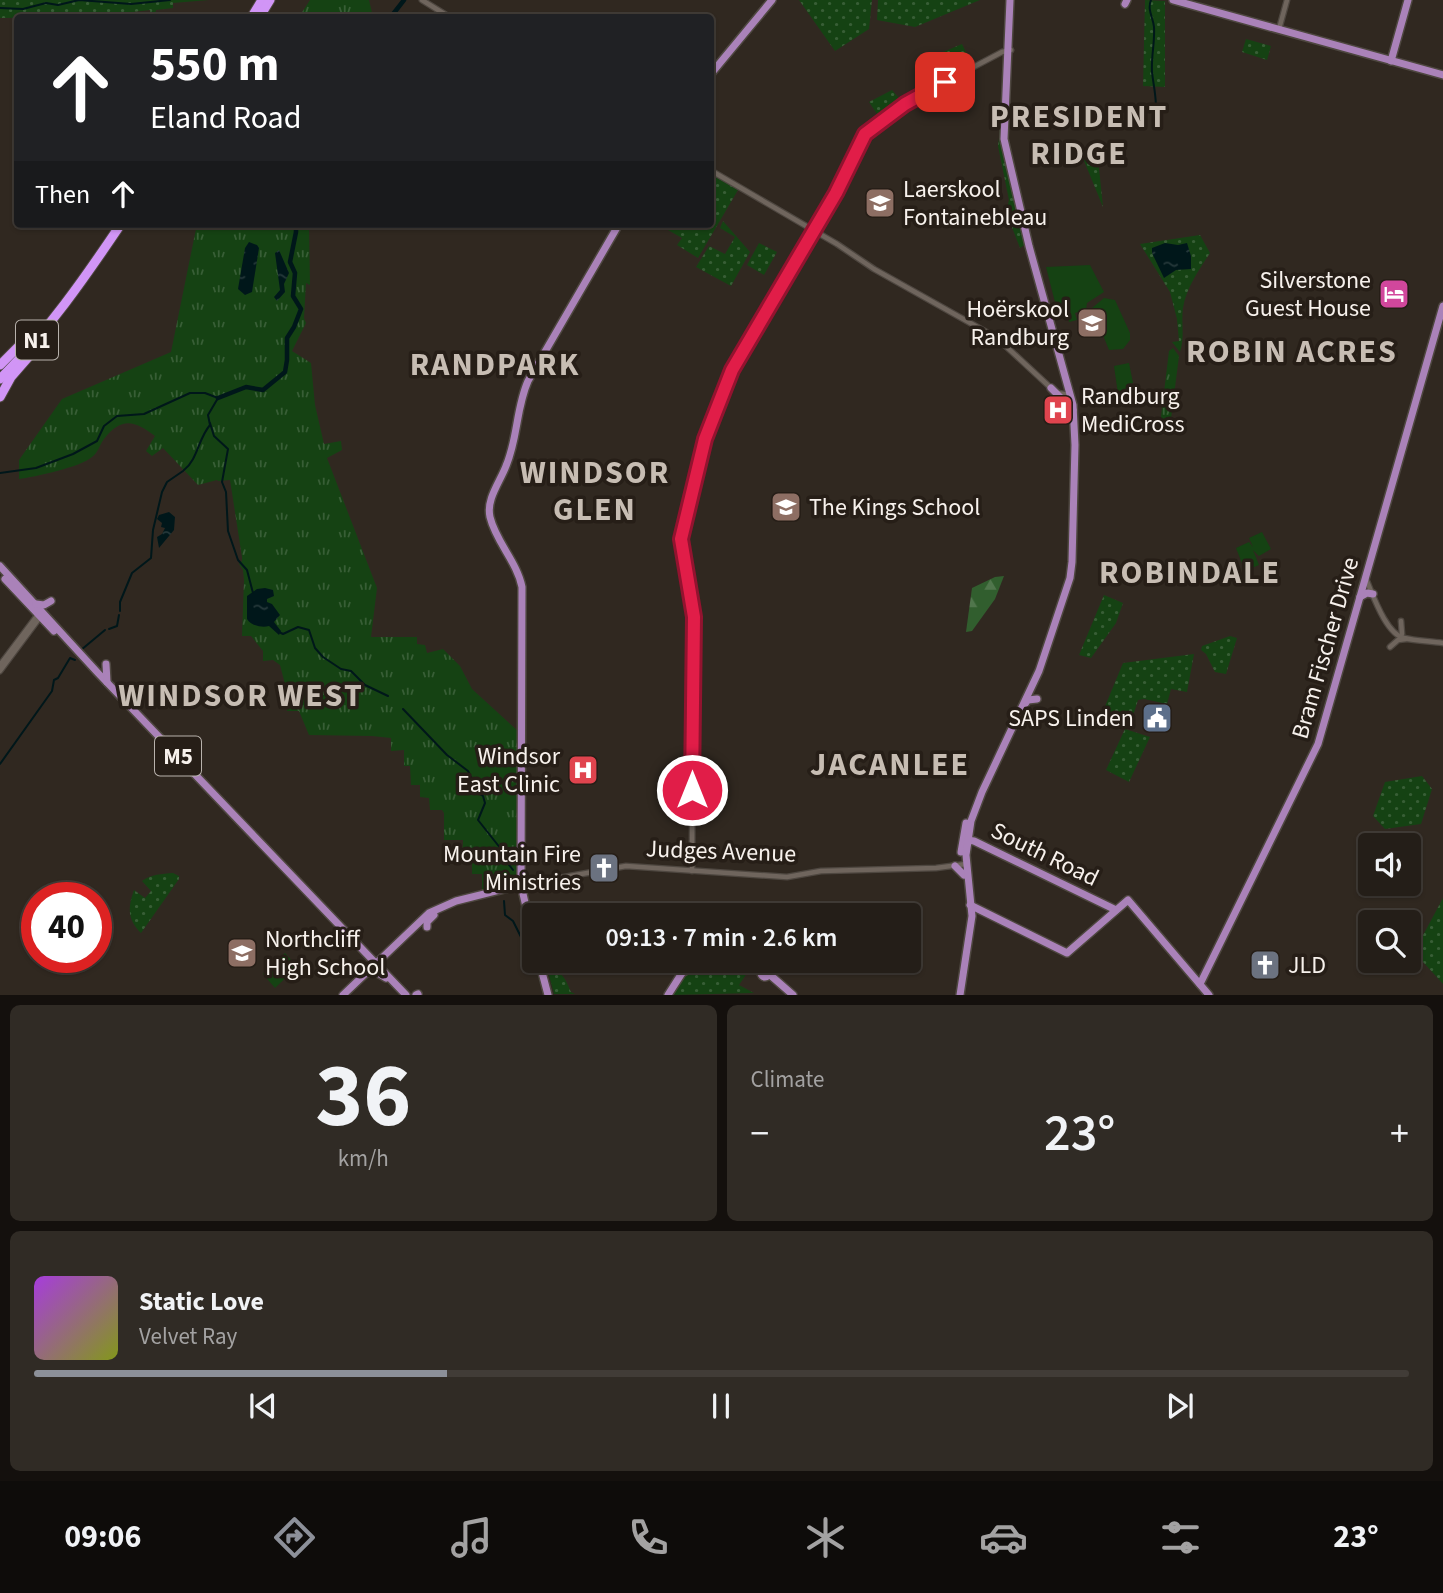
<!DOCTYPE html>
<html lang="en">
<head>
<meta charset="utf-8">
<style>
	:root { --surface:#241e18; --page:#302b25; --text:#f1f3f6; --muted:#a3a2a2; --line:#413c37; --accent:#8c9099 }
	body { margin:0; font-family:"Source Sans 3",sans-serif; background:var(--page); color:var(--text); height:100vh; display:flex; flex-direction:column; font-size:26px; white-space:nowrap }
	* { box-sizing:border-box; margin:0 }
	p { font-size:23px; color:var(--muted) }
	.icon { flex:none; width:38px; height:38px; fill:none; stroke:currentColor; stroke-width:2; stroke-linecap:round; stroke-linejoin:round }
	.map { position:relative; height:995px; overflow:hidden }
	.details { display:flex; flex-direction:column; gap:10px; padding:10px; background:#14100d; flex:1 }
	.details>* { flex:none }
	.hud { position:absolute; left:14px; top:14px; width:700px; height:214px; border-radius:7px; box-shadow:0 2px 5px #0004,0 0 0 2px var(--line); background:#202124; color:#fff; overflow:hidden }
	.tools { position:absolute; left:1358px; top:833px; display:grid; gap:14px }
	.tools a { display:grid; place-items:center; width:63px; height:63px; border-radius:7px; background:var(--surface); box-shadow:0 2px 5px #0004,0 0 0 2px var(--line); font-size:35px }
	.speed { position:absolute; left:21px; top:882px; display:flex; gap:14px; font-size:35px; font-weight:700; text-align:center }
	.speed>* { display:grid; place-content:center; width:91px; height:91px; border-radius:50%; background:var(--surface); box-shadow:0 2px 5px #0004,0 0 0 2px var(--line); line-height:1 }
	.speed .limit { border:10px solid #d22; background:#fff; color:#111 }
	.pin { position:absolute; display:grid; place-items:center; width:60px; height:60px; color:#fff; margin:-30px; border-radius:14px; box-shadow:0 4px 10px #0006 }
	.me { position:absolute; width:77px; margin:-38px; rotate:0deg; stroke-linejoin:round; filter:drop-shadow(0 0 5px #0008) }
	.turn { display:flex; align-items:center; gap:24px; height:147px; padding:0 21px; font-size:32px }
	.turn .icon { width:91px; height:91px; stroke-width:2.5 }
	.turn b { display:block; font-size:49px; line-height:60px }
	.then { display:flex; align-items:center; height:66px; padding:0 21px; background:#0003; gap:14px; font-size:26px }
	.big { font-size:52px; font-weight:600; line-height:1.1 }
	.details .widget { flex:1; display:flex; flex-direction:column; justify-content:center; gap:10px; min-width:0; padding:0 24px; border-radius:10px; background:var(--page) }
	.details .dial { align-items:center; gap:0 }
	.dial b { font-size:91px; line-height:1 }
	.song { display:flex; align-items:center; gap:21px }
	.cover { width:84px; height:84px; border-radius:10px; background:linear-gradient(135deg,hsl(280 70% 55%),hsl(70 70% 35%)) }
	.played { height:7px; border-radius:4px; background:linear-gradient(90deg,var(--accent) 30%,var(--line) 30%) }
	.keys { display:flex; justify-content:space-around; direction:ltr }
	.heat { display:flex; justify-content:space-between; align-items:center; font-size:38px; direction:ltr }
	.details .tiles { flex:1; display:grid; gap:10px; grid-template-columns:1fr 1fr }
	.widget:last-child { grid-column:span 2 }
	.trip { position:absolute; left:522px; top:903px; width:399px; height:70px; border-radius:7px; background:var(--surface); box-shadow:0 2px 5px #0004,0 0 0 2px var(--line); font-weight:600; line-height:70px; text-align:center }
	.menu { display:flex; height:112px; justify-content:space-around; align-items:center; background:#0e0c0a; color:var(--muted) }
	.menu .icon { width:49px; height:49px }
	.menu .current { color:var(--accent) }
	.menu b { font-size:32px; color:var(--text) }
	.map>svg:first-child { display:block }
	.grass { fill:url(#grass-tufts) }
	.forest { fill:url(#forest-firs) }
	.park { fill:url(#park-dots) }
	.pitch { fill:#154213 }
	.water { fill:url(#water-ripples) }
	.lines { fill:none; stroke-linecap:round; stroke-linejoin:round }
	.stream { stroke:#00171a; stroke-width:2 }
	.river { stroke:#00171a; stroke-width:4.5 }
	.minor-casing { stroke:#4e4740; stroke-width:7 }
	.major-casing { stroke:#4e4740; stroke-width:10 }
	.highway-casing { stroke:#4e4740; stroke-width:11 }
	.minor { stroke:#6f655d; stroke-width:4.5 }
	.major { stroke:#aa82b9; stroke-width:7 }
	.highway { stroke:#d195f6; stroke-width:9 }
	.route-casing { stroke:#92132f; stroke-width:18 }
	.route { stroke:#e11d48; stroke-width:12 }
	.labels { text-anchor:middle; stroke-width:7; stroke-linejoin:round; paint-order:stroke }
	.shield { fill:#261e17; stroke:#b8b2ac; stroke-width:2 }
	.shield-label { font-size:23px; font-weight:bold; fill:#f7f1ec }
	.poi-label { font-size:24px; fill:#f7f1ec; stroke:#261e17; text-anchor:start }
	.street-label { font-size:24px; fill:#f7f1ec; stroke:#261e17 }
	.district-label { font-size:32px; font-weight:bold; letter-spacing:2px; fill:#c7bdb3; stroke:#261e17 }
</style>
</head>
<body>
<div class="map">
<svg width="1443" height="995" viewBox="0 0 1443 995">
	<defs>
		<pattern id="grass-tufts" width="24" height="20" patternUnits="userSpaceOnUse" patternTransform="scale(1.75)"><rect width="24" height="20" fill="#154213"/><path d="M3 7l-1-3M5 7V3M7 7l1-3M15 17l-1-3M17 17v-4M19 17l1-3" fill="none" stroke="#385e36"/></pattern>
		<pattern id="forest-firs" width="22" height="20" patternUnits="userSpaceOnUse" patternTransform="scale(1.75)"><rect width="22" height="20" fill="#315e2e"/><path d="M5 1l3.5 6h-7zM16 11l3.5 6h-7z" fill="#50764c"/></pattern>
		<pattern id="park-dots" width="8" height="8" patternUnits="userSpaceOnUse" patternTransform="scale(1.75)"><rect width="8" height="8" fill="#154213"/><path d="M2 2h.1M6 6h.1" fill="none" stroke="#385e36" stroke-width="1.8" stroke-linecap="round"/></pattern>
		<pattern id="water-ripples" width="26" height="14" patternUnits="userSpaceOnUse" patternTransform="scale(1.75)"><rect width="26" height="14" fill="#00171a"/><path d="M2 4q2-2 4 0t4 0M15 11q2-2 4 0t4 0" fill="none" stroke="#26393b"/></pattern>
	</defs>
	<rect width="100%" height="100%" fill="#302820"/>
	<g class="grass">
		<path d="M310 0H369L373 17H299Z"/>
		<path d="M197 224H309L310 285 306 283 304 318 306 323 292 351 311 363 315 405 324 444 341 441 342 450 327 458 377 588 371 637H417V644L425 645 427 653 443 649 460 666 472 689 519 732 518 879 515 883 482 890V874H472V861H462L463 840H444V813L442 810H430L429 798 420 797V785H411L410 766H404V750L391 751V738L372 736 309 735 299 711H287L286 688 280 665 273 660 263 661V651L251 636H242L244 580 243 570 239 564 242 561V557L230 480 218 481 217 480 198 485 163 448 152 456 146 451 155 436C135 421 122 416 104 439 100 444 98 453 92 457 81 467 34 477 19 479V460L62 399 171 352Z"/>
		<path d="M1173 348 1179 356 1170 427 1168 428 1160 425 1169 351Z"/>
	</g>
	<path class="forest" d="M1004 576 995 599 972 631 966 632 972 588 995 577Z"/>
	<g class="park">
		<path d="M0 0H209L173 3V8L156 10 155 17H151L150 10 90 17 0 18Z"/>
		<path d="M799 0H872L869 29 835 51Z"/>
		<path d="M878 0H980L915 27 877 20Z"/>
		<path d="M1145 0 1165 1V87L1143 86Z"/>
		<path d="M1246 39 1271 46 1267 60 1242 52Z"/>
		<path d="M962 44 972 65 946 77 936 55Z"/>
		<path d="M892 90 903 103 879 117 869 102Z"/>
		<path d="M1001 120 1002 141 1026 244 1020 248 1006 212 1009 200 998 146Z"/>
		<path d="M1097 149 1103 207 1080 151Z"/>
		<path d="M711 173 738 190 698 258 677 245 682 238 668 230 671 224H710Z"/>
		<path d="M723 221 750 252 731 286 696 267 709 246 725 254 735 237 720 228Z"/>
		<path d="M1200 235 1210 253C1199 270 1186 288 1183 308 1181 323 1185 337 1180 352L1172 342 1179 341 1177 319 1170 292 1140 244Z"/>
		<path d="M759 243 777 252 764 275 747 265Z"/>
		<path d="M1104 595 1123 603 1116 623 1091 658 1079 655Z"/>
		<path d="M1230 636 1237 638 1226 674 1215 672 1206 654 1201 650 1202 646Z"/>
		<path d="M1194 654 1187 692 1171 689 1167 704 1144 699 1138 700 1130 725 1101 716 1123 663Z"/>
		<path d="M1125 729 1150 737 1129 782 1106 770Z"/>
		<path d="M1422 776 1432 789 1421 824 1385 829 1373 816 1385 782Z"/>
		<path d="M173 873 179 876V879L141 933C127 919 128 907 134 890L145 898 151 891 142 881C151 874 162 874 173 873Z"/>
		<path d="M1443 898V984L1414 952Z"/>
		<path d="M703 961C718 960 740 957 751 967L739 985 754 993 670 995 681 978Z"/>
		<path d="M546 964 551 970C564 972 566 981 571 992L575 994H554Z"/>
	</g>
	<g class="pitch">
		<path d="M1090 265 1104 292 1087 303 1086 310 1075 313 1077 320 1069 322 1068 317 1059 318 1046 267Z"/>
		<path d="M1104 298 1115 300 1130 333V340L1123 349 1109 350 1092 308Z"/>
		<path d="M1129 363 1133 383 1128 384 1129 392 1118 394 1114 366Z"/>
		<path d="M1262 532 1271 549 1259 556 1253 550 1259 565 1245 571 1236 548 1249 542 1253 547 1249 538Z"/>
		<path d="M285 953 297 967 275 988 263 974Z"/>
	</g>
	<g class="water">
		<path d="M249 242 257 245 259 248 252 292 245 295 238 289 245 248Z"/>
		<path d="M1165 243 1178 245 1187 243 1191 256V269L1176 270 1164 278 1152 253V248Z"/>
		<path d="M279 250 289 273 284 284 285 292 277 301 274 297 280 290 275 253Z"/>
		<path d="M169 512 175 517 174 530 159 548 157 537 162 534 165 528 161 527 162 523 157 519 159 515Z"/>
		<path d="M265 588 273 590 274 596 267 599V602L272 604 280 615 274 622 281 631 279 635 269 626C263 628 251 626 247 619V596L257 589Z"/>
	</g>
	<g class="lines">
		<g class="stream">
			<path d="M1151 0C1147 10 1153 17 1154 27 1155 42 1151 57 1152 72 1154 90 1159 106 1153 123"/>
			<path d="M0 8 23 9 46 3 58 5 79 0 131 4 170 0"/>
			<path d="M210 423 214 436 228 449 222 482 226 492 228 531 238 560 247 570 253 593"/>
			<path d="M0 473 36 468 73 454 97 441 104 426 117 416 144 414 190 393H205L218 398 208 415 210 425C198 439 198 459 184 470"/>
			<path d="M120 611V602L132 573 151 558 153 530 162 492 167 482 183 471"/>
			<path d="M109 629 117 626 119 615"/>
			<path d="M279 632 283 634 298 627 309 630 315 648 323 657 341 669 351 671 365 685 388 696"/>
			<path d="M81 650 105 630"/>
			<path d="M403 709 447 755 468 771 476 787V792L483 796 485 803 478 820 501 849V854L513 870"/>
			<path d="M0 764 52 691 54 680 58 678 70 658 75 660"/>
			<path d="M504 901 505 915 513 921 522 939 529 941 534 957"/>
			<path d="M535 962 541 983"/>
		</g>
		<g class="river">
			<path d="M390 18 404 0"/>
			<path d="M218 398 246 387 263 390 285 372 287 360V338L294 327 301 309 293 296 295 273 290 262 296 232V224"/>
		</g>
		<g class="minor-casing">
			<g id="minor">
				<path d="M422 0 451 18"/>
				<path d="M1279 29 1287 0"/>
				<path d="M710 170 837 244 874 269 997 338 1051 388 1058 393 1069 395"/>
				<path d="M1366 579C1373 595 1386 634 1404 638 1416 641 1430 641 1443 643"/>
				<path d="M1401 621 1402 634"/>
				<path d="M1390 647 1398 640 1406 639"/>
				<path d="M0 665 39 613"/>
				<path d="M0 671 41 616"/>
				<path d="M692 871 693 617 681 539 705 438 732 370 836 193 867 132 915 98 1002 52 1011 50"/>
				<path d="M524 884 541 881"/>
				<path d="M524 888 559 878 626 866 787 877 821 871 936 868 966 864"/>
			</g>
		</g>
		<g class="major-casing">
			<g id="major">
				<path d="M1173 0 1443 75"/>
				<path d="M1125 4 1127 0"/>
				<path d="M1391 61 1408 0"/>
				<path d="M710 75 772 0"/>
				<path d="M1051 388 1073 410"/>
				<path d="M0 566 98 673 406 995"/>
				<path d="M5 579 54 631"/>
				<path d="M1360 597 1367 593 1373 594"/>
				<path d="M36 604 44 605 51 601"/>
				<path d="M106 664 107 682"/>
				<path d="M1025 704 1028 700 1037 699"/>
				<path d="M967 840 974 841 1116 910"/>
				<path d="M961 852 966 823"/>
				<path d="M955 866 964 875"/>
				<path d="M970 905 1067 953 1128 900 1209 995"/>
				<path d="M427 927V922L434 915"/>
				<path d="M335 939 338 935 345 936"/>
				<path d="M534 942 521 885 522 587C517 562 496 542 490 517 486 499 500 482 506 466 518 438 516 408 528 381L619 224"/>
				<path d="M539 961 548 995"/>
				<path d="M747 961 763 969"/>
				<circle cx="765" cy="973" r="4"/>
				<path d="M370 973 376 972 386 978"/>
				<path d="M769 974 793 995"/>
				<path d="M1200 984 1318 744 1443 306"/>
				<path d="M343 995 429 913 456 901 524 884"/>
				<path d="M416 995 418 994"/>
				<path d="M668 995 682 973 700 961"/>
				<path d="M960 995 972 916 966 855 971 821 982 792 1039 671 1070 578 1072 562 1075 445 1073 405 1029 246 1004 139 1010 0"/>
			</g>
		</g>
		<g class="highway-casing">
			<g id="highway">
				<path d="M251 18 262 0"/>
				<path d="M259 18 270 0"/>
				<path d="M0 365 26 339 33 335"/>
				<path d="M0 379C47 332 84 279 121 224"/>
				<path d="M0 397 11 377 52 330"/>
			</g>
		</g>
		<use href="#minor" class="minor"/>
		<use href="#major" class="major"/>
		<use href="#highway" class="highway"/>
	</g>
	<g class="lines">
		<g class="route-casing">
			<path id="route" d="M692 790 694 617 681 539 705 439 732 370 836 193 865 134 905 104 945 82"/>
		</g>
		<use href="#route" class="route"/>
	</g>
	<defs>
		<g id="school-square" transform="scale(1.575)"><rect x="-9" y="-9" width="18" height="18" rx="4" fill="#8d6e63" stroke="#261e17"/><path d="M0-5L7-2L0 1L-7-2ZM-4 1L0 2.5L4 1V4Q0 6-4 4Z" fill="#fff"/></g>
		<g id="hotel-square" transform="scale(1.575)"><rect x="-9" y="-9" width="18" height="18" rx="4" fill="#d1479c" stroke="#261e17"/><path d="M-6-4.5h1.5V1H6V5H4.5V3h-9V5H-6ZM-4 0a1.8 1.8 0 1 1 3.6 0ZM.5 0V-2.5h3Q6-2.5 6 0Z" fill="#fff"/></g>
		<g id="hospital-square" transform="scale(1.575)"><rect x="-9" y="-9" width="18" height="18" rx="4" fill="#e0444e" stroke="#261e17"/><path d="M-5-5h3v3.5h4V-5h3V5h-3V1.5h-4V5h-3Z" fill="#fff"/></g>
		<g id="civic-square" transform="scale(1.575)"><rect x="-9" y="-9" width="18" height="18" rx="4" fill="#5c6f8a" stroke="#261e17"/><path d="M-.6-6.5H3V-4.5H.6V-3L4-1V1h2V6H-6V1h2V-1L-.6-3ZM-1.2 2.5V6h2.4V2.5Z" fill="#fff"/></g>
		<g id="church-square" transform="scale(1.575)"><rect x="-9" y="-9" width="18" height="18" rx="4" fill="#6b7280" stroke="#261e17"/><path d="M-1.2-6h2.4v3.5h3.3v2.4h-3.3V6h-2.4V-.1h-3.3v-2.4h3.3Z" fill="#fff"/></g>
	</defs>
	<g fill-rule="evenodd">
		<use href="#school-square" x="880" y="203"/>
		<use href="#hotel-square" x="1394" y="294"/>
		<use href="#school-square" x="1092" y="323"/>
		<use href="#hospital-square" x="1058" y="410"/>
		<use href="#school-square" x="786" y="507"/>
		<use href="#civic-square" x="1157" y="718"/>
		<use href="#hospital-square" x="583" y="770"/>
		<use href="#church-square" x="604" y="868"/>
		<use href="#school-square" x="242" y="953"/>
		<use href="#church-square" x="1265" y="965"/>
	</g>
	<g class="labels">
		<g class="shield">
			<rect x="16" y="320.5" width="42" height="39" rx="5"/>
			<rect x="155" y="736.5" width="46" height="39" rx="5"/>
		</g>
		<g class="shield-label">
			<text x="37" y="348">N1</text>
			<text x="178" y="764">M5</text>
		</g>
		<g class="poi-label">
			<text x="903" y="197">Laerskool<tspan x="903" dy="28">Fontainebleau</tspan></text>
			<text x="1371" y="288" text-anchor="end">Silverstone<tspan x="1371" dy="28">Guest House</tspan></text>
			<text x="1069" y="317" text-anchor="end">Hoërskool<tspan x="1069" dy="28">Randburg</tspan></text>
			<text x="1081" y="404">Randburg<tspan x="1081" dy="28">MediCross</tspan></text>
			<text x="809" y="515">The Kings School</text>
			<text x="1134" y="726" text-anchor="end">SAPS Linden</text>
			<text x="560" y="764" text-anchor="end">Windsor<tspan x="560" dy="28">East Clinic</tspan></text>
			<text x="581" y="862" text-anchor="end">Mountain Fire<tspan x="581" dy="28">Ministries</tspan></text>
			<text x="265" y="947">Northcliff<tspan x="265" dy="28">High School</tspan></text>
			<text x="1288" y="973">JLD</text>
		</g>
		<g class="street-label">
			<text transform="translate(1325 648) rotate(-74)" y="8">Bram Fischer Drive</text>
			<text transform="translate(721 851) rotate(2)" y="8">Judges Avenue</text>
			<text transform="translate(1045 854) rotate(26)" y="8">South Road</text>
		</g>
		<g class="district-label">
			<text x="1079" y="127">PRESIDENT<tspan x="1079" dy="37">RIDGE</tspan></text>
			<text x="1292" y="362">ROBIN ACRES</text>
			<text x="495" y="375">RANDPARK</text>
			<text x="595" y="483">WINDSOR<tspan x="595" dy="37">GLEN</tspan></text>
			<text x="1190" y="583">ROBINDALE</text>
			<text x="241" y="706">WINDSOR WEST</text>
			<text x="890" y="775">JACANLEE</text>
		</g>
	</g>
</svg>
<div class="tools">
<a><svg class="icon" aria-label="sound" viewBox="0 0 24 24"><path d="M4 9h4l5-4v14l-5-4H4zM17 9q2 3 0 6"/></svg></a>
<a><svg class="icon" aria-label="search" viewBox="0 0 24 24"><circle cx="10" cy="10" r="6"/><path d="M15 15l6 6"/></svg></a>
</div>
<div class="speed"><div class="limit">40</div></div>
<div class="pin" style="left:945px;top:82px;background:#d93025"><svg class="icon" aria-label="arrive" viewBox="0 0 24 24"><path d="M6 21V4h12l-3 4 3 4H6"/></svg></div>
<svg class="me" style="left:692px;top:790px" viewBox="-20 -20 40 40"><circle r="17" fill="#e11d48" stroke="#fff" stroke-width="3"/><path d="M0-11L8 9 0 5-8 9z" fill="#fff"/></svg>
<div class="trip">09:13 · 7 min · 2.6 km</div>
<div class="hud">
<div class="turn"><svg class="icon" aria-label="ahead" viewBox="0 0 24 24"><path d="M12 20V5M6 11l6-6 6 6"/></svg><div><b>550 m</b>Eland Road</div></div>
<div class="then">Then<svg class="icon" aria-label="ahead" viewBox="0 0 24 24"><path d="M12 20V5M6 11l6-6 6 6"/></svg></div>
</div>
</div>
<section class="details">
<div class="tiles">
<div class="widget dial"><b>36</b><p>km/h</p></div>
<div class="widget"><p>Climate</p>
<div class="heat"><a>−</a><b class="big">23°</b><a>+</a></div>
</div>
<div class="widget">
<div class="song"><i class="cover"></i><div><b>Static Love</b><p>Velvet Ray</p></div></div>
<div class="played"></div>
<div class="keys"><svg class="icon" aria-label="previous" viewBox="0 0 24 24"><path d="M18 5L8 12l10 7zM5 5v14"/></svg><svg class="icon" aria-label="pause" viewBox="0 0 24 24"><path d="M8 5v14M16 5v14"/></svg><svg class="icon" aria-label="next" viewBox="0 0 24 24"><path d="M6 5l10 7-10 7zM19 5v14"/></svg></div>
</div>
</div>
</section>
<nav class="menu">
<b>09:06</b>
<svg class="icon current" aria-label="directions" viewBox="0 0 24 24"><path d="M12 3l9 9-9 9-9-9zM9 14v-3h6M13 9l2 2-2 2"/></svg>
<svg class="icon" aria-label="music" viewBox="0 0 24 24"><path d="M9 18V5l10-2v13"/><circle cx="6" cy="18" r="3"/><circle cx="16" cy="16" r="3"/></svg>
<svg class="icon" aria-label="phone" viewBox="0 0 24 24"><path d="M5 4h4l2 5-3 2q2 4 5 5l2-3 5 2v4C11 20 4 13 5 4z"/></svg>
<svg class="icon" aria-label="climate" viewBox="0 0 24 24"><path d="M12 3v18M4 7l16 10M4 17L20 7"/></svg>
<svg class="icon" aria-label="car" viewBox="0 0 24 24"><path d="M5 17H2v-5l4-1 3-4h7l3 4 3 1v5h-3M9 17h6M6 11h13"/><circle cx="7" cy="17" r="2"/><circle cx="17" cy="17" r="2"/></svg>
<svg class="icon" aria-label="filters" viewBox="0 0 24 24"><path d="M4 7h16M4 17h16"/><circle cx="9" cy="7" r="2"/><circle cx="15" cy="17" r="2"/></svg>
<b>23°</b>
</nav>
</body>
</html>
